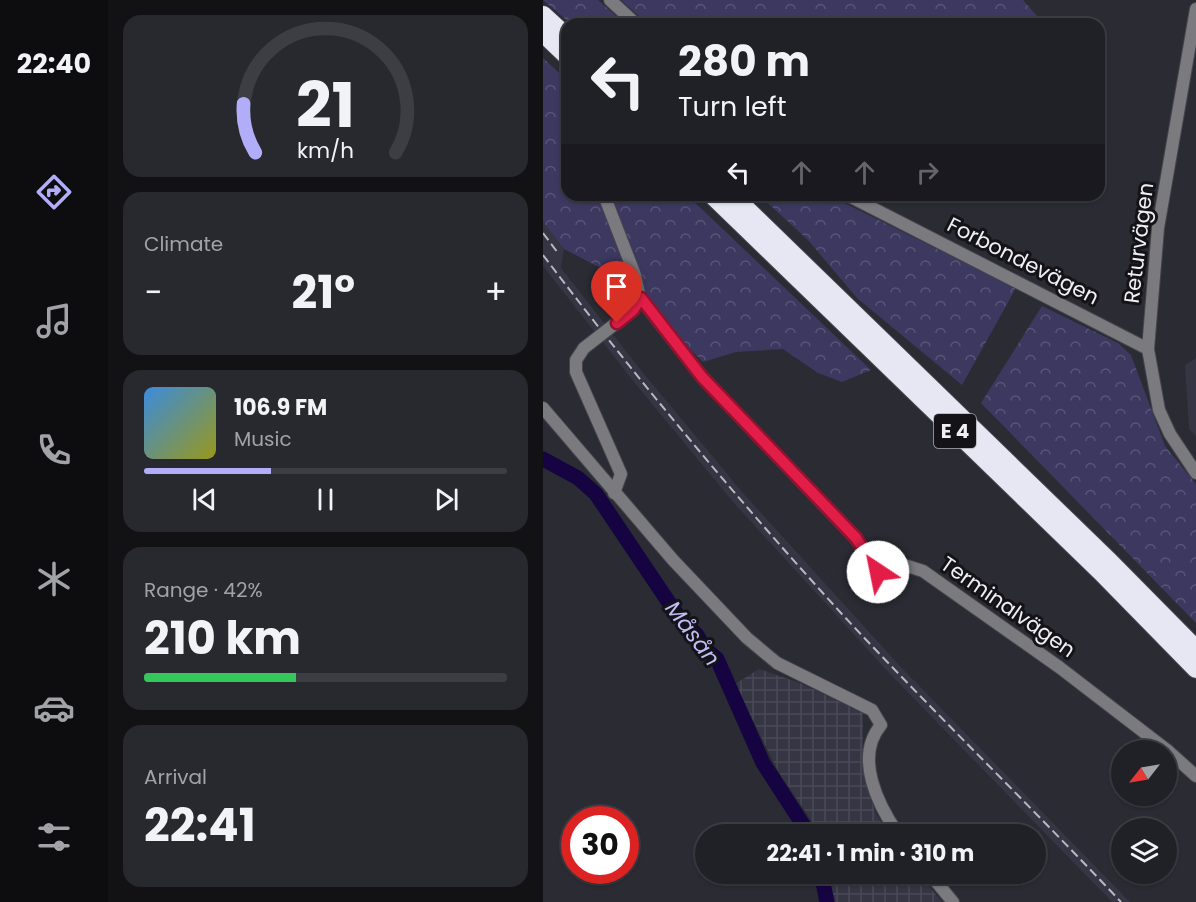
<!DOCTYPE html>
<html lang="en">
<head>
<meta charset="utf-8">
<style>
	:root { --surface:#202027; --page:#28282f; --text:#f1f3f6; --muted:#a2a3a7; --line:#3d3e44; --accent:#b2adf9 }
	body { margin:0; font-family:Poppins,sans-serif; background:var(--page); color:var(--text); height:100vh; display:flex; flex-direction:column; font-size:22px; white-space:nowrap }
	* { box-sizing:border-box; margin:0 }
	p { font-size:20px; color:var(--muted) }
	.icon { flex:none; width:33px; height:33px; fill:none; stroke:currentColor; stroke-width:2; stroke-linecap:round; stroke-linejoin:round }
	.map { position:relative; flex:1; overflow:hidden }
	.drawer { display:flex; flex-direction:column; gap:15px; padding:15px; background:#121215; width:435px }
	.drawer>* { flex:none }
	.guide { position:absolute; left:18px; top:18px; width:544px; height:183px; border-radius:18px; box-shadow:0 2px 4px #0004,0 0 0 2px var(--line); background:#202027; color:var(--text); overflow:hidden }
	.needle { width:39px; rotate:239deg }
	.controls { position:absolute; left:568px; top:740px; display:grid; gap:12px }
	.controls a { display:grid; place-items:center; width:66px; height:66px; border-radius:50%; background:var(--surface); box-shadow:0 2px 4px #0004,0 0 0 2px var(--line); font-size:30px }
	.speed { position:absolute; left:18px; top:806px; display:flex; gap:12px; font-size:30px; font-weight:700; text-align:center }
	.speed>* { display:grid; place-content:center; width:78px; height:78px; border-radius:50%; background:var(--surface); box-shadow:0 2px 4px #0004,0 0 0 2px var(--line); line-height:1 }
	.speed .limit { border:9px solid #d22; background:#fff; color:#111 }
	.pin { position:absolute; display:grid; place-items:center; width:51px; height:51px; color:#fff; margin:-62px -26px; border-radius:50% 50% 50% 0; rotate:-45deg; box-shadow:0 0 6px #0007 }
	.pin .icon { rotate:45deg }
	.me { position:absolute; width:66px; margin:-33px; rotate:326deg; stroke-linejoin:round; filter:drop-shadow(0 0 4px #0008) }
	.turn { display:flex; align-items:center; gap:21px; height:126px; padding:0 18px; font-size:27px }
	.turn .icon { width:78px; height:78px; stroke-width:2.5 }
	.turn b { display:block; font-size:42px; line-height:51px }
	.lanes { display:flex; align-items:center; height:57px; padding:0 18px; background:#0003; justify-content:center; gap:30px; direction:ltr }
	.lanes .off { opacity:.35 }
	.big { font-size:45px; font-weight:700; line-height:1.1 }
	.drawer .tile { flex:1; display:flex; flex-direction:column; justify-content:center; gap:9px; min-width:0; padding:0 21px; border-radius:18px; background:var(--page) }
	.drawer .dial { align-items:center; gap:0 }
	.dial svg { height:156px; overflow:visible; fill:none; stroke:var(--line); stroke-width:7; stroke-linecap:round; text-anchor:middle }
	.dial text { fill:var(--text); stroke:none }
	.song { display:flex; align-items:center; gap:18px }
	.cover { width:72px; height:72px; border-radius:9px; background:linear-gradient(135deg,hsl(210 70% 55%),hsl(60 70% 35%)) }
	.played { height:6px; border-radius:3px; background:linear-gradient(90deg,var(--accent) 35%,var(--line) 35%) }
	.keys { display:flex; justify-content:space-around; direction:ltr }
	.heat { display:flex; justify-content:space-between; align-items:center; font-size:33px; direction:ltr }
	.charge { height:9px; border-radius:4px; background:linear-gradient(90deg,#34c759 42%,var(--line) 0) }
	.trip { position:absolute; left:152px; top:824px; width:351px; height:60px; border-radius:30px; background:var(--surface); box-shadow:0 2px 4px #0004,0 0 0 2px var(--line); font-weight:700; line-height:60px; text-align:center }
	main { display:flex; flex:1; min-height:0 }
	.tab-bar { display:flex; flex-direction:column; width:108px; justify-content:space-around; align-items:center; background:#0d0d10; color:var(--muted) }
	.tab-bar .icon { width:42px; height:42px }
	.tab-bar .current { color:var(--accent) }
	.tab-bar b { font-size:27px; color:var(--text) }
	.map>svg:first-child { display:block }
	.built { fill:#353544 }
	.industrial { fill:url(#industrial-grid) }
	.forest { fill:url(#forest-crowns) }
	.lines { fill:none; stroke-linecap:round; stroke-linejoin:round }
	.river { stroke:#160341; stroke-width:15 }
	.minor-casing { stroke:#46464f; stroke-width:14 }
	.highway-casing { stroke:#46464f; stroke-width:20 }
	.minor { stroke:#7a7a7f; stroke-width:12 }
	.highway { stroke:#e7e7f3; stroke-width:18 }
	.rail { stroke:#b8b8bf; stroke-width:2; stroke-dasharray:9 4.5; stroke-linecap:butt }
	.minor-bridge-casing { stroke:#46464f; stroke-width:14; stroke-linecap:butt }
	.minor-bridge { stroke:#7a7a7f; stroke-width:12 }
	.route-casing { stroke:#92132f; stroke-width:15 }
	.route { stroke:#e11d48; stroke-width:10 }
	.labels { text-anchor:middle; stroke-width:6; stroke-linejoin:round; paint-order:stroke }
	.shield { fill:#141418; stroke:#adadb3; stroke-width:1.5 }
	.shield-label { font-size:20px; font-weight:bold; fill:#efeff5 }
	.street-label { font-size:21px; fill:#efeff5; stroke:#141418 }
	.water-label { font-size:22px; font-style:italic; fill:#c0bdf7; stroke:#141418 }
</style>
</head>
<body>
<main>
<nav class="tab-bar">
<b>22:40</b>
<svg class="icon current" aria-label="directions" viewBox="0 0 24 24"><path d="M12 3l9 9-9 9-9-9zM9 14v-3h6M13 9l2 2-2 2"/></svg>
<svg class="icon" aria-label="music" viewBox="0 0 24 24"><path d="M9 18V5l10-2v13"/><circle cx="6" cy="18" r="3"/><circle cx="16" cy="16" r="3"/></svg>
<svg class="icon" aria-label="phone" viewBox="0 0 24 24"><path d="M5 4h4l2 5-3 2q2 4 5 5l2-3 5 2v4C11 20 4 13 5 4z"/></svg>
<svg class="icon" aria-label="climate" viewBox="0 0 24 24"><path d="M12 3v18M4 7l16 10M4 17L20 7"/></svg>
<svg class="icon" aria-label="car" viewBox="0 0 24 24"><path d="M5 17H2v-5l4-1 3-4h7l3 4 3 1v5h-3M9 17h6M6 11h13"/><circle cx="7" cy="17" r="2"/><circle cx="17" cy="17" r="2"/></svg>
<svg class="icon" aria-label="filters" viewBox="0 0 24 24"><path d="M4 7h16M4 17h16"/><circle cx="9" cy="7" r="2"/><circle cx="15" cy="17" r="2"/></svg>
</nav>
<section class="drawer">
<div class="tile dial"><svg viewBox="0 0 100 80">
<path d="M14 69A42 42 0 1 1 86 69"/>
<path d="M14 69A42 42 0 0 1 8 44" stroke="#b2adf9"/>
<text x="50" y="56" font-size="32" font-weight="700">21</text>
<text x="50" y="72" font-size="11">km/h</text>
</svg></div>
<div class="tile"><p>Climate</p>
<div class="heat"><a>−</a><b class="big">21°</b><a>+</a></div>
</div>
<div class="tile">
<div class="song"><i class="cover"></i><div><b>106.9 FM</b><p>Music</p></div></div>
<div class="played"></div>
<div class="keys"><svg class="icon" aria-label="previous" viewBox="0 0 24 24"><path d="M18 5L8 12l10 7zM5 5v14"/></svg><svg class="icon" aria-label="pause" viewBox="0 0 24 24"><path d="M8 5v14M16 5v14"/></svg><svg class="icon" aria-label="next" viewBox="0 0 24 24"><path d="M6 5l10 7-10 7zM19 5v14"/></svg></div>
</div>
<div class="tile"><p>Range · 42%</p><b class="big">210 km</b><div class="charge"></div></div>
<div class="tile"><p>Arrival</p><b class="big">22:41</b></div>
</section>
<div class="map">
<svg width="653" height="902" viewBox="0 0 653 902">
	<defs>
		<pattern id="industrial-grid" width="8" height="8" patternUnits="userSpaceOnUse" patternTransform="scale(1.5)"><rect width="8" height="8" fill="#353544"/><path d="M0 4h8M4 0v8" fill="none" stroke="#494956"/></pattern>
		<pattern id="forest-crowns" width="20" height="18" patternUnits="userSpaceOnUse" patternTransform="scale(1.5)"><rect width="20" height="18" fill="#3c3860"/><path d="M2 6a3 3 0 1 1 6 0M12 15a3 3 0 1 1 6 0" fill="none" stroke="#585577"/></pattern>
	</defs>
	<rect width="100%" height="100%" fill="#2b2b34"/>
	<g class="built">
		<path d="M0 222 21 249 18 268 101 374 200 493 356 665 587 902H569L347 674 190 502 91 382 0 266Z"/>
		<path d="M653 358V436L646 429 642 365Z"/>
	</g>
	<g class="industrial">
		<path d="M216 669 257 683 320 713V772L332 812 346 834H272L268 820 235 771 192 684Z"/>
		<path d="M282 873H375L399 902H289Z"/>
	</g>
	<g class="forest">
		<path d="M0 0H55L82 24H28Z"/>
		<path d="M78 0H480L501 24H105Z"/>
		<path d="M0 58 24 80V195H144L328 370 299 382 275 373 240 349 193 352 160 362 131 333 102 291 21 249 0 222Z"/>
		<path d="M216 195H285L473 288 419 385 314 298 265 240Z"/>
		<path d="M499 306 575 343 588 355 622 446 653 484V623L438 403Z"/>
	</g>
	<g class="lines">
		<g class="river">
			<path d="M0 459 35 478 53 494 135 616 154 635 161 648 174 659 220 763 266 834"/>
			<path d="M278 873 284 902"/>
		</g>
		<g class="minor-casing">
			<g id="minor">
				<path d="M67 0 93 24"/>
				<path d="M653 9 615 228 605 349 616 410 627 434 653 473"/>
				<path d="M61 195 92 275 97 298 94 304"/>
				<path d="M304 195 605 349"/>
				<path d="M97 298 159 377 313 539 335 572 361 565 380 571 516 667 624 750"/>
				<path d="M41 348 33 360V372L78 474 71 493"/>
				<path d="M0 408 130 560 204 638 234 663 329 710 338 725C311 757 335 805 355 834"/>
				<path d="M624 750 653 776"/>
				<path d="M386 873 410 902"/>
			</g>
		</g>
		<g class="highway-casing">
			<g id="highway">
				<path d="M0 15 24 37"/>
				<path d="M0 33 24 56"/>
				<path d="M169 195 557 571 653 669"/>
				<path d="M189 195 566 561 653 649"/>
			</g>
		</g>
		<use href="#minor" class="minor"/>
		<use href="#highway" class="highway"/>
		<g class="rail">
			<path d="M0 233 15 253"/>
			<path d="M0 255C94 379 193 498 298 613 389 711 486 804 578 902"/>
		</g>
		<g class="minor-bridge-casing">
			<path id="minor-bridge" d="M41 348 90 310"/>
		</g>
		<use href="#minor-bridge" class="minor-bridge"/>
	</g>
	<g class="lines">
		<g class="route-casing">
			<path id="route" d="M74 323 90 310 98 298 159 377 313 538 335 572"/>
		</g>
		<use href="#route" class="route"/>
	</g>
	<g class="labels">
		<rect class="shield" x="391" y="414" width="42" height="34" rx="4.5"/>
		<g class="shield-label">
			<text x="412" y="438">E 4</text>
		</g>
		<g class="street-label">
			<text transform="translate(596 243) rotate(-83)" y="7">Returvägen</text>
			<text transform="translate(480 261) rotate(27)" y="7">Forbondevägen</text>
			<text transform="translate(465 607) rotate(35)" y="7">Terminalvägen</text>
		</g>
		<g class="water-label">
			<text transform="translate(150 633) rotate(53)" y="8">Måsån</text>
		</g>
	</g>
</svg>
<div class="controls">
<a><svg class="needle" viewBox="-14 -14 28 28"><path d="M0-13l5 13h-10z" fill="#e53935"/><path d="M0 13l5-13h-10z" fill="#a2a3a7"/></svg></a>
<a><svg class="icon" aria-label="layers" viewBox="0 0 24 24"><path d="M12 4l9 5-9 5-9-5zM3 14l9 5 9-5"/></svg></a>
</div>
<div class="speed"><div class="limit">30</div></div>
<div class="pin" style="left:74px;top:323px;background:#d93025"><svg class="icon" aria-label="arrive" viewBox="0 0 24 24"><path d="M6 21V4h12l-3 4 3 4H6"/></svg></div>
<svg class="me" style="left:335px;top:572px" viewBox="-20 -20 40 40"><circle r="19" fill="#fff"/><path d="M0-13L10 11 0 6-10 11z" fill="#e11d48"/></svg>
<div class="trip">22:41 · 1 min · 310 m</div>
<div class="guide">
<div class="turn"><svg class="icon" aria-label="left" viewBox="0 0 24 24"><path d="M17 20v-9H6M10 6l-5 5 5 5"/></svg><div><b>280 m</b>Turn left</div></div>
<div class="lanes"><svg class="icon" aria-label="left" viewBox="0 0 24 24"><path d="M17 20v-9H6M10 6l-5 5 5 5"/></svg><svg class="icon off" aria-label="ahead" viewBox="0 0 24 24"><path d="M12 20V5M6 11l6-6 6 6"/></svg><svg class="icon off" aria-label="ahead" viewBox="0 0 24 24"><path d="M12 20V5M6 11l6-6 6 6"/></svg><svg class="icon off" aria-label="right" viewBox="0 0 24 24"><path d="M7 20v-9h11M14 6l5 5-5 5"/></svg></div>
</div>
</div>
</main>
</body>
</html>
